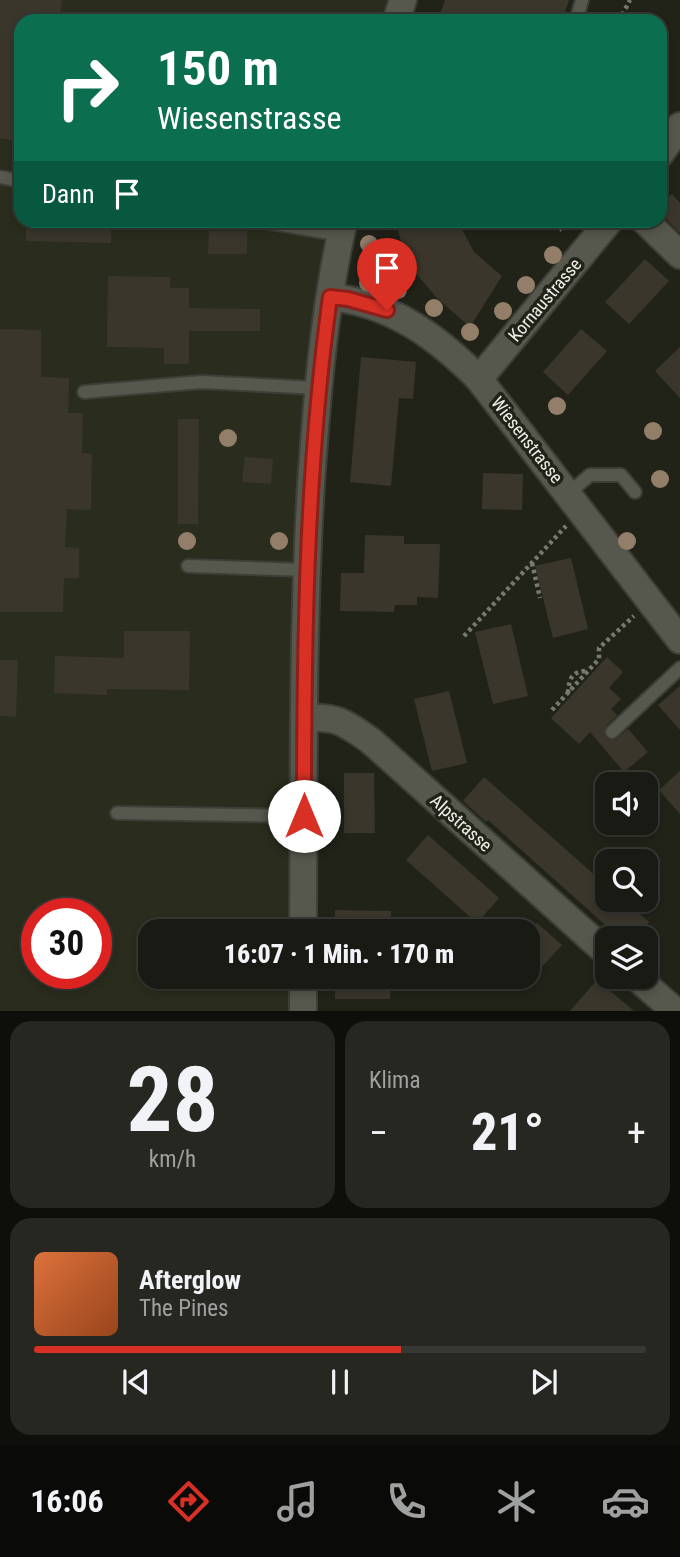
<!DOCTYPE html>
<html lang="de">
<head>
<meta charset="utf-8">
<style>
	:root { --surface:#191a13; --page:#262721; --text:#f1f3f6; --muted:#9fa1a0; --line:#373833; --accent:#d93025 }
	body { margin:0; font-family:"Roboto Condensed",sans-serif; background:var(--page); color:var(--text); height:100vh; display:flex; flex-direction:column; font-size:26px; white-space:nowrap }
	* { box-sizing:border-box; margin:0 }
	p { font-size:23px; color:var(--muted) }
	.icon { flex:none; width:38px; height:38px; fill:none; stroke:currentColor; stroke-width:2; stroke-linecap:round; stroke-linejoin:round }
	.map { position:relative; height:1011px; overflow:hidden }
	.panel { display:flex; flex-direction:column; gap:10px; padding:10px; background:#0e0e0a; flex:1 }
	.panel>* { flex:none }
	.top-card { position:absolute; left:14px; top:14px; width:653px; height:214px; border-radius:21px; box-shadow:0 4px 10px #0003,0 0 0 2px var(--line); background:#0b6e4f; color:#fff; overflow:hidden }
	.buttons { position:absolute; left:595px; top:772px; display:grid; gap:14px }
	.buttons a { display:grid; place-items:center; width:63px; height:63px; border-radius:14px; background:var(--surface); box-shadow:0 4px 10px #0003,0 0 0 2px var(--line); font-size:35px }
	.speed { position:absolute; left:21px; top:898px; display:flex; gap:14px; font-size:35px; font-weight:700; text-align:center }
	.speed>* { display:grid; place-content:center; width:91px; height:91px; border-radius:50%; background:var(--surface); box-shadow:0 4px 10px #0003,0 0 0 2px var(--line); line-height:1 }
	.speed .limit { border:10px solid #d22; background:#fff; color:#111 }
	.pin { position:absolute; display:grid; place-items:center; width:60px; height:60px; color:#fff; margin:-72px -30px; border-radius:50% 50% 50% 0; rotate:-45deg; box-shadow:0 0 7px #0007 }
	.pin .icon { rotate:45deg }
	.me { position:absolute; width:77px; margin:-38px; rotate:0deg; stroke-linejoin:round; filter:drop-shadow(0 0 5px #0008) }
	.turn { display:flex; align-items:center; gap:24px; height:147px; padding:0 28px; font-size:32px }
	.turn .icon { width:91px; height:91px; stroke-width:2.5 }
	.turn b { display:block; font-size:49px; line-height:60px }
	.then { display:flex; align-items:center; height:66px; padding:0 28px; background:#0003; gap:14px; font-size:26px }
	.big { font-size:52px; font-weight:800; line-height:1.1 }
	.panel .card { flex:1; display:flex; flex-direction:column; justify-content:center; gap:10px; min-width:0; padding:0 24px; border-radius:21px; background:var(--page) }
	.panel .dial { align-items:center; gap:0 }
	.dial b { font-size:91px; line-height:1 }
	.song { display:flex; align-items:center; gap:21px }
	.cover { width:84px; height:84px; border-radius:10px; background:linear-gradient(135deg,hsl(20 70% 55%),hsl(20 70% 35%)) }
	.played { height:7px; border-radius:4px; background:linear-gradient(90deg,var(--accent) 60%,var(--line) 60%) }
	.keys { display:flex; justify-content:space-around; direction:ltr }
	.heat { display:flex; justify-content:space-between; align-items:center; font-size:38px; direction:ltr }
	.panel .tiles { flex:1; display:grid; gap:10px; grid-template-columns:1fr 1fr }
	.card:last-child { grid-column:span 2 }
	.trip { position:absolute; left:138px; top:919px; width:402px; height:70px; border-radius:21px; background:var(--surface); box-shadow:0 4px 10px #0003,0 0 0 2px var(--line); font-weight:800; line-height:70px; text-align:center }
	.tab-bar { display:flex; height:112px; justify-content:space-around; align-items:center; background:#0a0a08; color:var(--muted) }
	.tab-bar .icon { width:49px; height:49px }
	.tab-bar .current { color:var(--accent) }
	.tab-bar b { font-size:32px; color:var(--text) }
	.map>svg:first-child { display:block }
	.built { fill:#2a2d1d; fill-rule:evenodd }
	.building { fill:#3a362c }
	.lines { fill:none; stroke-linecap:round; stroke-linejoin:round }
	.lane-casing { stroke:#3d3e37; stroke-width:16 }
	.street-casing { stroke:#3d3e37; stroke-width:30 }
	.path { stroke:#777971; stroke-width:4.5; stroke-dasharray:3.5 3.5; stroke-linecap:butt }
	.lane { stroke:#56584d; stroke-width:12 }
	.street { stroke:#56584d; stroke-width:26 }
	.tree { fill:#937e6a }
	.route-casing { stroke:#8d1f18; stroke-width:18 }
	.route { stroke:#d93025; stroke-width:12 }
	.labels { text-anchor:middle; stroke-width:7; stroke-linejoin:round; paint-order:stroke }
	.street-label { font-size:18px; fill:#edefe8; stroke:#212319 }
</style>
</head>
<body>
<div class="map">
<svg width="680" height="1011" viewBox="0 0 680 1011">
	<rect width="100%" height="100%" fill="#212319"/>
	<path class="built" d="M0 0H405L398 21H21V220L346 221 330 297 304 931H150V976L303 977V1011H0ZM37 914H96V973H37Z"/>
	<g class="building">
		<path d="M0 0H62L59 21H21V142L0 138Z"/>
		<path d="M445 0H569L562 21H438Z"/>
		<path d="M672 194 680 203V233L660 213V205Z"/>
		<path d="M26 220H111V243L26 241Z"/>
		<path d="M396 220H457L474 252 502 276 470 327 438 299 418 276 402 247Z"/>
		<path d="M209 231H247V254H208Z"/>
		<path d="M645 259 669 281 629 324 605 302Z"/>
		<path d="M108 276 170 277V288H189V308L260 309V331H189V364H164V348L107 347Z"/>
		<path d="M0 329 41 330V377L69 378 68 413H83L82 453 92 454 91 510 67 509 65 547 79 548V578H64L63 612H0Z"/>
		<path d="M581 329 607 351 568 395 543 372Z"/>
		<path d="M680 347V398L655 371Z"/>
		<path d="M361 357 416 362 413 399 399 398 391 486 350 482Z"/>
		<path d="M178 419H199L198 524H178Z"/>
		<path d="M245 457 273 459 271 484 242 482Z"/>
		<path d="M483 473 523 474 522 510 482 509Z"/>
		<path d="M365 535 404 536V544H440L438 598 417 597V605H395L394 612 340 611 341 573H364Z"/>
		<path d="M571 558 588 629 553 638 535 566Z"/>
		<path d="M511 624 528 696 493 704 475 632Z"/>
		<path d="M124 631H190L189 690 107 689V695L54 693 55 656 124 658Z"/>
		<path d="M607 657 623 672 609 688 621 699 611 709 617 715 606 726 604 735 609 740H615L628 729 648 752 624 772 590 732 579 744 551 718Z"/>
		<path d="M0 660H18L16 717 0 716Z"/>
		<path d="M680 686V730L658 705Z"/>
		<path d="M449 691 467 763 432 771 414 699Z"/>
		<path d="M680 771V814L659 790Z"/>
		<path d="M344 773H374L375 833H344Z"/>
		<path d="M484 777 607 886V900H623L649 922 636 938H620L488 820 486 822 463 801Z"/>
		<path d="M428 835 499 898 477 923 406 860Z"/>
		<path d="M335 910 391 911V931H335Z"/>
		<path d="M537 923 562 945 528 982V933Z"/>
		<path d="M335 976H391L390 999H335Z"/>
		<path d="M597 980 634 1011H570Z"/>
	</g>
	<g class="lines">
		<g class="lane-casing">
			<g id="lane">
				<path d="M576 21 582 0"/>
				<path d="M0 177 21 181"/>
				<path d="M253 220 341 235"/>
				<path d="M84 392 201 382 317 388"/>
				<path d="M569 493 590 475H621L635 492"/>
				<path d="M188 566 306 570"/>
				<path d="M612 732 680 668"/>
				<path d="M117 813 304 816"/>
			</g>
		</g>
		<g class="street-casing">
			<g id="street">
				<path d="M396 21 403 0"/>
				<path d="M660 154 680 126"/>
				<path d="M644 220 680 255"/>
				<path d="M330 297C391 303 436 336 479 379L680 640"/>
				<path d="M479 379 610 220"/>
				<path d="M304 718C337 716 344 722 371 741L607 953"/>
				<path d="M303 931C304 782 302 633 311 484 317 396 324 307 344 220"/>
				<path d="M635 976 675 1011"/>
				<path d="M303 1011V976"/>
			</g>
		</g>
		<g class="path">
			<path d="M619 21 630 0"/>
			<path d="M550 220 562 230"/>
			<path d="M453 221 454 220"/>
			<path d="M359 268 382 250 394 246"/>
			<path d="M532 563 540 598"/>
			<path d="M464 636 566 526"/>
			<path d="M568 693C569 678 572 671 588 671"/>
			<path d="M552 710 599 659V648L634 616"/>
		</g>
		<use href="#lane" class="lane"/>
		<use href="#street" class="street"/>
	</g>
	<g class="tree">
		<circle cx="369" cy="244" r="9"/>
		<circle cx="553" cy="255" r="9"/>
		<circle cx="368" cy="283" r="9"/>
		<circle cx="526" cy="285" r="9"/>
		<circle cx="398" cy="290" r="9"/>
		<circle cx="434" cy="308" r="9"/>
		<circle cx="503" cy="311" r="9"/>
		<circle cx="470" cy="332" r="9"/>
		<circle cx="557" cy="406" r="9"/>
		<circle cx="653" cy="431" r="9"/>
		<circle cx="228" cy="438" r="9"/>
		<circle cx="660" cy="479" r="9"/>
		<circle cx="187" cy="541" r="9"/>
		<circle cx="279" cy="541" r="9"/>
		<circle cx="627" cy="541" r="9"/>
	</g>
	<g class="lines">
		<g class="route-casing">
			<path id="route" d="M304 816C304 643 306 469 330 297L348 299 387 310"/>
		</g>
		<use href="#route" class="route"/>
	</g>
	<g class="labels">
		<g class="street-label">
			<text transform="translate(545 300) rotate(-50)" y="6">Kornaustrasse</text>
			<text transform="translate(527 440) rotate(52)" y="6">Wiesenstrasse</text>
			<text transform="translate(461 823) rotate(42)" y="6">Alpstrasse</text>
		</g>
	</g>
</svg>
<div class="buttons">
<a><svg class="icon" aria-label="sound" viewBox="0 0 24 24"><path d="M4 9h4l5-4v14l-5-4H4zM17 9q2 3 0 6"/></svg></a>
<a><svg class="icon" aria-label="search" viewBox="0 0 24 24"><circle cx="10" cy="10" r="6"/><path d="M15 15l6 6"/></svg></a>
<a><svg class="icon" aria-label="layers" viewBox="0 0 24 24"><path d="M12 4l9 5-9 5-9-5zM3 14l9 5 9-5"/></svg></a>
</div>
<div class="speed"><div class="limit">30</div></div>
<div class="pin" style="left:387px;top:310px;background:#d93025"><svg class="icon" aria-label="arrive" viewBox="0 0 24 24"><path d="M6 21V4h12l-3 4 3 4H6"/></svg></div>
<svg class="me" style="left:304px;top:816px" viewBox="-20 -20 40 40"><circle r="19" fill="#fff"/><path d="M0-13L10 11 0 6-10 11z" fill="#d93025"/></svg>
<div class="trip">16:07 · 1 Min. · 170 m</div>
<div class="top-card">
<div class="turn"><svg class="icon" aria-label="right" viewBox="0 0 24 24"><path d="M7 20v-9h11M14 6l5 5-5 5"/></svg><div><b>150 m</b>Wiesenstrasse</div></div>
<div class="then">Dann<svg class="icon" aria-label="arrive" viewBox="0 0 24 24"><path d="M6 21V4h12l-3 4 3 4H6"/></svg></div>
</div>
</div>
<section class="panel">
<div class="tiles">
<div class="card dial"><b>28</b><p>km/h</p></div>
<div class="card"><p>Klima</p>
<div class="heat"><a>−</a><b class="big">21°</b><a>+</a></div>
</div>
<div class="card">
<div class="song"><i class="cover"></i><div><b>Afterglow</b><p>The Pines</p></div></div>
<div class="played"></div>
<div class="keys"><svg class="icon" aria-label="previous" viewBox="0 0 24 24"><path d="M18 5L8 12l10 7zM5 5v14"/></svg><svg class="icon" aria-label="pause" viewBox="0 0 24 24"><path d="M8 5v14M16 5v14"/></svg><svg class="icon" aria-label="next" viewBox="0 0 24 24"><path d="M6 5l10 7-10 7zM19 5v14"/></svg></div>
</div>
</div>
</section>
<nav class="tab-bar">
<b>16:06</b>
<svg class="icon current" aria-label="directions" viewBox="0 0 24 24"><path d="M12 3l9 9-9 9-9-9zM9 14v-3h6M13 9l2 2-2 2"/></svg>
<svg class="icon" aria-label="music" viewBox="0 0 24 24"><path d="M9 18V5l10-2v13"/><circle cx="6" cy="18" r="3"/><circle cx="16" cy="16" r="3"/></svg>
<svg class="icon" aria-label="phone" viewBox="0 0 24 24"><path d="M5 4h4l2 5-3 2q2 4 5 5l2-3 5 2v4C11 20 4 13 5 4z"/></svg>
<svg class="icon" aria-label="climate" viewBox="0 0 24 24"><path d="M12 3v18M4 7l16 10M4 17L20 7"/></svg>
<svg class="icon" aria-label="car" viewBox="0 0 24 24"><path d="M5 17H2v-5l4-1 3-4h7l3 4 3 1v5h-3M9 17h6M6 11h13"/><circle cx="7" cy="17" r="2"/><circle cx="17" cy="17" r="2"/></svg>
</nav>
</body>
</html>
